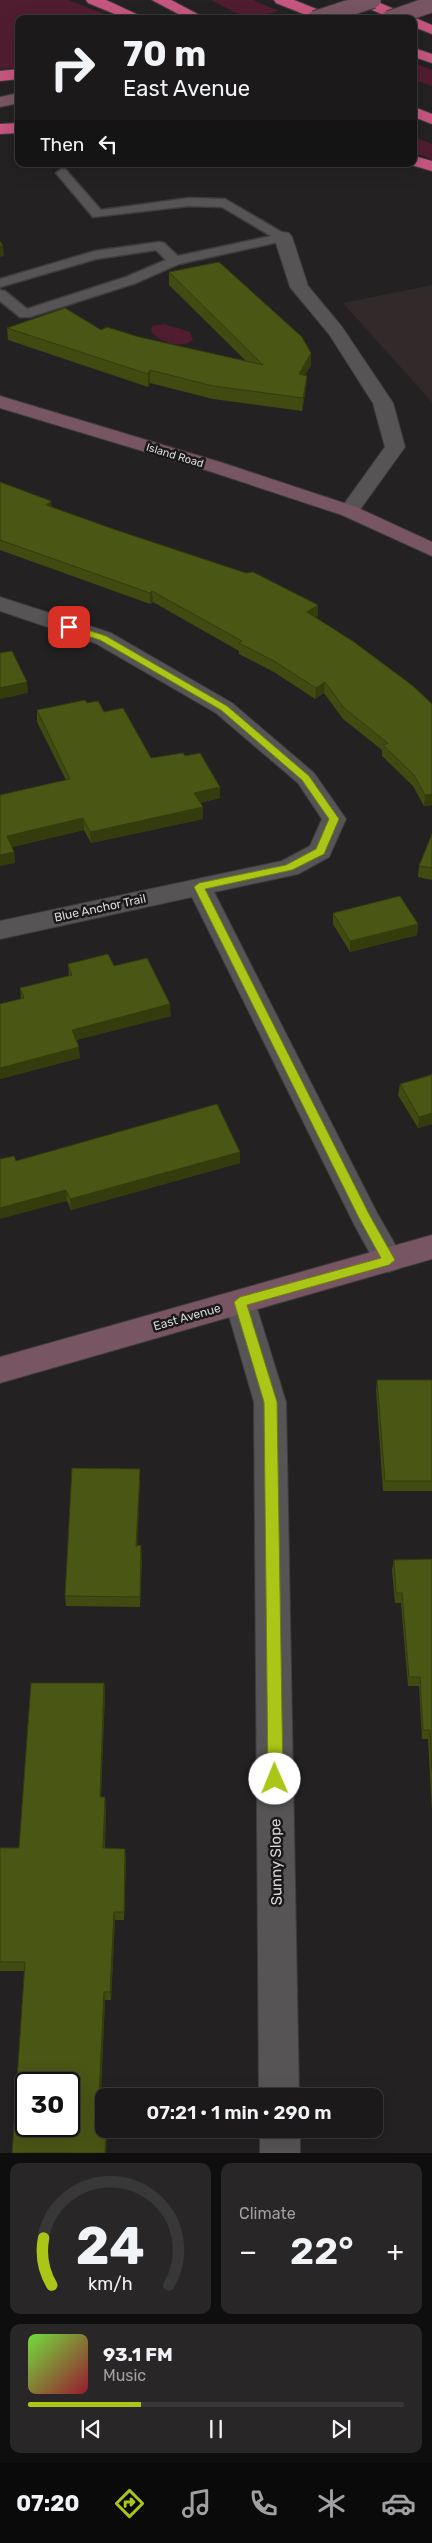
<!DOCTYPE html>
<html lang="en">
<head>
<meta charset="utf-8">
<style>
	:root { --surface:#1b191a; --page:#282627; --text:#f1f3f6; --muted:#a0a0a2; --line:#393839; --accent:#abc616 }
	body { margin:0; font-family:Rubik,sans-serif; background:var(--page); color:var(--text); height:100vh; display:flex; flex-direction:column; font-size:19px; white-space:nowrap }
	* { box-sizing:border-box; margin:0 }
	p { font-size:16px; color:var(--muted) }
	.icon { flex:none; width:28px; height:28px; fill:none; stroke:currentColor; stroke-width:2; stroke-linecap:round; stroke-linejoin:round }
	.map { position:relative; height:2153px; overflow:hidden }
	.drawer { display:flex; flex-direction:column; gap:10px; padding:10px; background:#0f0e0e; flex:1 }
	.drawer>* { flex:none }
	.banner { position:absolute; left:15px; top:15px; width:402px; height:152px; border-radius:10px; box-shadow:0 5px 20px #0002,0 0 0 1px var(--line); background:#1b191a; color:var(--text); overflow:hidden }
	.speed { position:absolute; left:15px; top:2072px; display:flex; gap:10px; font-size:25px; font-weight:700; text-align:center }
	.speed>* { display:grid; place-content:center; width:65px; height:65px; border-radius:50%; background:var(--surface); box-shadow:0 5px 20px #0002,0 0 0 1px var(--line); line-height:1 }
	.speed .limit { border:2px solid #111; border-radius:8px; background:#fff; color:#111 }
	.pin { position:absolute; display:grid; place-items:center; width:42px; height:42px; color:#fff; margin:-21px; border-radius:10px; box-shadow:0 2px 8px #0006 }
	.me { position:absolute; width:55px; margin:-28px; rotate:359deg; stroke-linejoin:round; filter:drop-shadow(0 0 4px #0008) }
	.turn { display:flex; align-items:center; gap:18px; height:105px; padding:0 25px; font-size:22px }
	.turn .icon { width:65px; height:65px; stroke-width:2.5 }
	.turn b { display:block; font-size:35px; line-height:42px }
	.then { display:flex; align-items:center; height:48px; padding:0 25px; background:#0003; gap:10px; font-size:19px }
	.big { font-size:38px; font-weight:600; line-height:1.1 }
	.drawer .widget { flex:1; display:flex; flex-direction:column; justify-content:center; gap:8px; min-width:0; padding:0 18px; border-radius:10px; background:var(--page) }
	.drawer .dial { align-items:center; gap:0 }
	.dial svg { height:130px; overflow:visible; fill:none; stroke:var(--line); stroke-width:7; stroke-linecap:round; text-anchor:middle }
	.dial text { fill:var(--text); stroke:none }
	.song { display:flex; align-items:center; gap:15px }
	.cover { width:60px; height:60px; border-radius:8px; background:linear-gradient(135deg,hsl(100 70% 55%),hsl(350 70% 35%)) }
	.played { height:5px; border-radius:2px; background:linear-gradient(90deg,var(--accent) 30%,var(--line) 30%) }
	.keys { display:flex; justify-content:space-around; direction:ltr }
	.heat { display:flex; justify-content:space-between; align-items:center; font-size:28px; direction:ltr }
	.drawer .tiles { flex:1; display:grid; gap:10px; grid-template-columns:1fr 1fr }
	.widget:last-child { grid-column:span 2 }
	.trip { position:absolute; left:95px; top:2088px; width:288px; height:50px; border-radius:10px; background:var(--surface); box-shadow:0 5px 20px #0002,0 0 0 1px var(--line); font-weight:600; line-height:50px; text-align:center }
	.tab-bar { display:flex; height:80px; justify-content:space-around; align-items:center; background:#0b0a0a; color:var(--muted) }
	.tab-bar .icon { width:35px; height:35px }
	.tab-bar .on { color:var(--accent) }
	.tab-bar b { font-size:22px; color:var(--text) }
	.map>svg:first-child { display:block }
	.built { fill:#32292b }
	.green { fill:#501d30 }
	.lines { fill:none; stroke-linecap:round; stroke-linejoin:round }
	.lane-casing { stroke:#3e3c3c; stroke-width:3 }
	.street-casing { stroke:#3e3c3c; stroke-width:2 }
	.secondary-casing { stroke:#3e3c3c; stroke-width:2 }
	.highway-casing { stroke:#3e3c3c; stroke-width:2 }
	.lane { fill:#575455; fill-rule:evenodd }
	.street { fill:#575455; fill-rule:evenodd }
	.secondary { fill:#785562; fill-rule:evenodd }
	.highway { fill:#c6567f; fill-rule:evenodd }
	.secondary-bridge-casing { stroke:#3e3c3c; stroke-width:18; stroke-linecap:butt }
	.secondary-bridge { stroke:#785562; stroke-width:16 }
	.wall { fill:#404a11 }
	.shaded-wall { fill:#343c0e }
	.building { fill:#4a5614; stroke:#343c0e; fill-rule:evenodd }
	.route { fill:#abc616; stroke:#6f810e }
	.labels { text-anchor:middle; stroke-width:5; stroke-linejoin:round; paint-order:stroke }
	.far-street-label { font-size:11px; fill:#dad8d9; stroke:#1a1819 }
	.street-label { font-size:12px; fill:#dad8d9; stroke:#1a1819 }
	.near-street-label { font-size:15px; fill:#dad8d9; stroke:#1a1819 }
</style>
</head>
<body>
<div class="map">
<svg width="432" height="2153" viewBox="0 0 432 2153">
	<rect width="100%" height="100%" fill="#242122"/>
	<path class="built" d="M432 285V402L343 303Z"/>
	<g class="green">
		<path d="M0 0H68L118 19H19V67L0 69Z"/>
		<path d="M211 0H253L279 11 248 19Z"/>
		<path d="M414 63 432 70V86L414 80Z"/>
		<path d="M414 137 432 144V159L414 153Z"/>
		<path d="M164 324 190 332 193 340C179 350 162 342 151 332L152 326Z"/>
	</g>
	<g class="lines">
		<g class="lane-casing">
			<path id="lane" d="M62 169 66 170 101 210 189 198 225 199 290 237 283 241 179 264 136 283 30 317H20L0 301V290L5 291 27 309 126 277 166 260 156 250 96 259 0 287V279L95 251 159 242 164 243 178 256 271 236 222 207 189 206 93 217 56 173Z"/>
		</g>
		<g class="street-casing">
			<g id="street">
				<path d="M283 232 289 233 292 237 308 286 342 327 393 403 405 447 356 515 349 517 342 515 339 511 385 447 373 403 329 334 290 287 274 237 277 233Z"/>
				<path d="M0 597 111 633 232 703 314 773 346 819 329 857 298 874 214 892 377 1213 404 1260 400 1268 389 1272 378 1268 355 1226 192 897 0 939V921L282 861 310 846 322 819 298 783 216 713 95 643 0 611Z"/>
				<path d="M240 1290 251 1293 255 1302 286 1402 299 2096H259L254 1402 225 1302 229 1293Z"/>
				<rect x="260" y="2129" width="40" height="24"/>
			</g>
		</g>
		<g class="secondary-casing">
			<g id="secondary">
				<path d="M19 93V103L0 107V97Z"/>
				<path d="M0 396 223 463 356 507 432 542V556L342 515 209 471 0 408Z"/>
				<path d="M432 1235V1259L0 1383V1357Z"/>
			</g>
		</g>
		<g class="highway-casing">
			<g id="highway">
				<path d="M86 0H106L147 19H127L88 3Z"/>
				<path d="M152 0H171L207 19H188Z"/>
				<path d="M274 0H294L334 16 336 19H316L276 3Z"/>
				<path d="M354 0H373L432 25V34L414 27V19H393L356 3Z"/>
				<path d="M414 48 432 54V63L414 57Z"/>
				<path d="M19 69V79L0 81V71Z"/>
				<path d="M414 107 432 114V124L414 117Z"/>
				<path d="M19 123V133L0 134V124Z"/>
				<path d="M414 156 432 161V171L408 164H414Z"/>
			</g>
		</g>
		<use href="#lane" class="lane"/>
		<use href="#street" class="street"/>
		<use href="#secondary" class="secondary"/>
		<use href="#highway" class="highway"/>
		<g class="secondary-bridge-casing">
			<g id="secondary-bridge">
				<path d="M315 19 373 0"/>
				<path d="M389 19 432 4"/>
			</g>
		</g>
		<use href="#secondary-bridge" class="secondary-bridge"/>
	</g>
	<g class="wall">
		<path d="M169 272 311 365 305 375 307 376 306 388 302 411 213 399 150 383 148 387 8 340 7 328 101 330 139 337 246 361 169 285Z"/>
		<path d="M0 482 51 501V507L318 616 315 617 432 704V805L424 806 413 786 382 756V750L343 719 324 693 315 699 274 672 239 654V651L153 602 150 604 0 550Z"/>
		<path d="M87 703 104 712 151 758 220 798 200 803 203 819 91 843 84 830 12 847 14 852 15 863 0 795 66 780 37 722V710Z"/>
		<path d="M432 834V880L418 877 419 866Z"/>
		<path d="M333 913 418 924 417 935 350 952 333 924Z"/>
		<path d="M68 964 114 966 171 1016 76 1040 80 1058 0 1079V1004L21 999 20 988 69 976Z"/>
		<path d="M432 1074V1124L418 1128 398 1095 400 1084Z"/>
		<path d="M16 1161 240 1163 71 1210 67 1201Z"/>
		<path d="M377 1380H432V1491H383L376 1390Z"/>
		<path d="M140 1479 137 1546 142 1556 140 1607 66 1606 65 1596Z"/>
		<path d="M432 1559V1812L428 1739H422L419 1686H408L401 1603H395L392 1570 394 1560Z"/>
		<path d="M104 1683 105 1693 101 1797 106 1806 105 1848 126 1858 124 1920H115L111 2000H105L100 2116 104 2129H107L106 2153 25 1971H0V1848H19Z"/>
	</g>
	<g class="shaded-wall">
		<path d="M0 246H3L4 256 0 257Z"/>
		<path d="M311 353V365L298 386 299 374Z"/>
		<path d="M150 370V383L148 387V374Z"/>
		<path d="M307 376 306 388 302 411 303 398Z"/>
		<path d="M51 501 52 512 46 505Z"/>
		<path d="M152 591 153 602 150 604V593Z"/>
		<path d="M318 605V616L306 623 307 612Z"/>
		<path d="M27 682 28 693 0 699V688Z"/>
		<path d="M325 682 324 693 315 699 316 688Z"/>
		<path d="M220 787V798L195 804 194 793Z"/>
		<path d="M432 794V805L424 806 425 795Z"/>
		<path d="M203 807V819L91 843 90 832Z"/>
		<path d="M83 818 84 830 8 848 7 836Z"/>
		<path d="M14 852 15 863 0 866V855Z"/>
		<path d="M418 924 417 935 350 952V941Z"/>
		<path d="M170 1004 171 1016 72 1041V1030Z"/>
		<path d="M79 1047 80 1058 0 1079V1068Z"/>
		<path d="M432 1113V1124L418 1128 419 1117Z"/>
		<path d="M240 1152V1163L71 1210 70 1199Z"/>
		<path d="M66 1190 67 1201 0 1219V1208Z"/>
		<path d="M140 1469V1479L137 1556 136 1546Z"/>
		<path d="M141 1545 142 1556 140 1607V1597Z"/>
		<path d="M104 1683 105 1693 100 1806V1797Z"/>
		<path d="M105 1797 106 1806 104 1858 103 1848Z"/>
		<path d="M125 1849 126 1858 124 1920V1912Z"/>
		<path d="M114 1912 115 1920 111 2000 110 1992Z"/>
		<path d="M104 1992 105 2000 99 2124 98 2116Z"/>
		<path d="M106 2129H107L106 2153H105Z"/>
	</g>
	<g class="building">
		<path d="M0 241 3 246H0Z"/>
		<path d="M219 262 302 337 311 353 299 374 307 376 303 398 213 386 150 370 148 374 7 328 65 308 101 330 107 327 139 337 263 365 169 272Z"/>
		<path d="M0 482 51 501 46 505 116 530 246 573 253 572 318 605 307 612 354 642 413 686 432 704V794L425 795 414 775 383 745 388 743 344 708 325 682 316 688 274 661 239 643 242 641 152 591 150 593 0 540Z"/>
		<path d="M12 651 27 682 0 688V653Z"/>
		<path d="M85 700 87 703 98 701 104 712 123 708 151 758 183 753 185 756 200 753 220 787 194 793 203 807 90 832 83 818 7 836 14 852 0 855V795L70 779 37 710Z"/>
		<path d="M432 834V868L419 866Z"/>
		<path d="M400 896 418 924 350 941 333 913Z"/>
		<path d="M108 954 114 966 147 958 170 1004 72 1030 79 1047 0 1068V1004L24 998 20 988 72 975 68 964Z"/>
		<path d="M432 1075V1113L419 1117 400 1084Z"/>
		<path d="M217 1104 240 1152 70 1199 66 1190 0 1208V1159L14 1156 16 1161Z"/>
		<path d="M377 1380H432V1481H385Z"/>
		<path d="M72 1468 140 1469 136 1546 141 1545 140 1597 65 1596Z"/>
		<path d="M432 1559V1772L430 1730H423L420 1677H409L402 1593H396L394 1560Z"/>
		<path d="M31 1683H104L100 1797H105L103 1848 125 1849 124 1912H114L110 1992H104L98 2116H104V2129H106L105 2153H12L25 1962H0V1848H19ZM26 2084H69V2126H26Z"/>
	</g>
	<path class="route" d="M69 624 106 636 227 706 309 776 339 819 324 854 292 870 205 889 370 1216 395 1260 389 1265 247 1305 277 1402 283 1779 280 1784 275 1786 270 1784 268 1779 264 1402 234 1302 240 1297 381 1258 359 1218 194 887 199 883 286 865 316 849 329 819 302 780 221 710 100 640 65 629 64 627Z"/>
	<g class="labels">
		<g class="far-street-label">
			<text transform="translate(175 455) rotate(17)" y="4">Island Road</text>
		</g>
		<g class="street-label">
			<text transform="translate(100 908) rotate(-12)" y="4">Blue Anchor Trail</text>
			<text transform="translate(187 1317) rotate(-16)" y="4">East Avenue</text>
		</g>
		<g class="near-street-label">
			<text transform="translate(276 1862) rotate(-91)" y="5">Sunny Slope</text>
		</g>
	</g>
</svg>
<div class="speed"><div class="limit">30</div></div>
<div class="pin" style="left:69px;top:627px;background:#d93025"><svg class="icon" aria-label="arrive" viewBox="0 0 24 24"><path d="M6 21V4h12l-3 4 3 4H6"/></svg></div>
<svg class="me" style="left:275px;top:1779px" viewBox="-20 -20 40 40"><circle r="19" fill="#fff"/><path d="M0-13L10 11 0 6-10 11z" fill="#abc616"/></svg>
<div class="trip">07:21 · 1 min · 290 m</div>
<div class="banner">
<div class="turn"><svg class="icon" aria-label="right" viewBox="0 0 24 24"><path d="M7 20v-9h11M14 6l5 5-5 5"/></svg><div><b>70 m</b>East Avenue</div></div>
<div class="then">Then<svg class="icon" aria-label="left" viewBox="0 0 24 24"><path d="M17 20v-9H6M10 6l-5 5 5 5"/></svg></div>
</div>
</div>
<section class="drawer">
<div class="tiles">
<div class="widget dial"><svg viewBox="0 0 100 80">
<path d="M14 69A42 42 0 1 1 86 69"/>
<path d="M14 69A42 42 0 0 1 9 40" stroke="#abc616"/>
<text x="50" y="56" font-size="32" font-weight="700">24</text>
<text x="50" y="72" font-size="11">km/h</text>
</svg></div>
<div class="widget"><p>Climate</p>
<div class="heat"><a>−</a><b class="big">22°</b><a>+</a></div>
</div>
<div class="widget">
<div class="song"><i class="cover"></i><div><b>93.1 FM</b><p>Music</p></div></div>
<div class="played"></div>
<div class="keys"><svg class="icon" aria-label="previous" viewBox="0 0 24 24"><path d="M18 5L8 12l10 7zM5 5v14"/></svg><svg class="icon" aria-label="pause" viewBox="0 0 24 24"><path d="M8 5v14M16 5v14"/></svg><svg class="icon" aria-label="next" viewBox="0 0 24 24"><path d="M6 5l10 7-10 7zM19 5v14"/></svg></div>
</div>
</div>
</section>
<nav class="tab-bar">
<b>07:20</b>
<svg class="icon on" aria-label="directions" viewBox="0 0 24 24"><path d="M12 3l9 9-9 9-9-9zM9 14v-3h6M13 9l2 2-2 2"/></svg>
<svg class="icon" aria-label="music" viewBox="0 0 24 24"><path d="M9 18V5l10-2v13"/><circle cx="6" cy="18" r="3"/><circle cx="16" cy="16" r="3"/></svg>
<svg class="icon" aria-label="phone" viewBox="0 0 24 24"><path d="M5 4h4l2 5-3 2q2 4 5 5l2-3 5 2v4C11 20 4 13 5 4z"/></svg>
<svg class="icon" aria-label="climate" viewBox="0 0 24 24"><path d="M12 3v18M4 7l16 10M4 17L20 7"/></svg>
<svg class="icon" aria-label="car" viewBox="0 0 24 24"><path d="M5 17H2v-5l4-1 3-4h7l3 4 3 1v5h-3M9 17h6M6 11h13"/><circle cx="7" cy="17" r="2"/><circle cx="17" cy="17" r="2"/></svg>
</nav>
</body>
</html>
